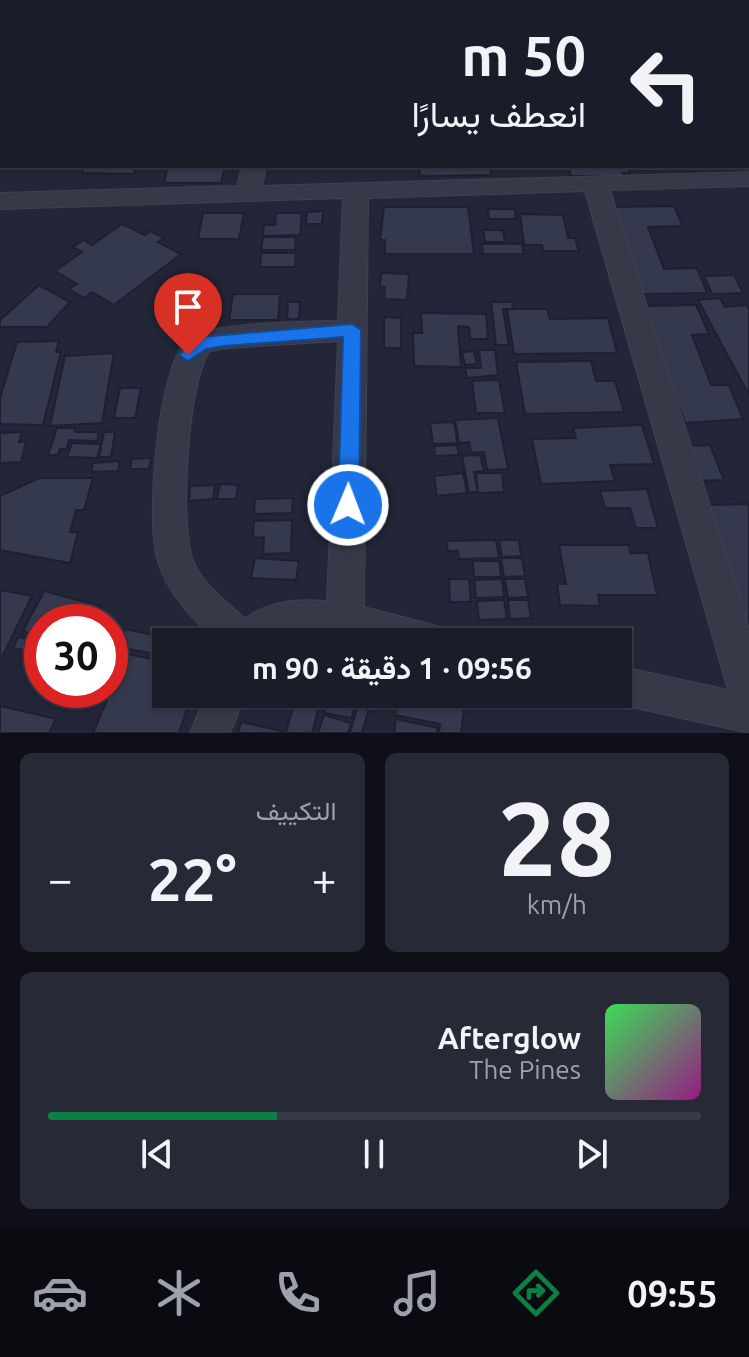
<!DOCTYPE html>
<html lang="ar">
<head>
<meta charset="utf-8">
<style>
	:root { --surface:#1a1c2a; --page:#272936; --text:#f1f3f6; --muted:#9fa1a8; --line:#383a47; --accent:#0b8043 }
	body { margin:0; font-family:Ubuntu,Vazirmatn,sans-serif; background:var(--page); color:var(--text); direction:rtl; height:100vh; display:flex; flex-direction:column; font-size:30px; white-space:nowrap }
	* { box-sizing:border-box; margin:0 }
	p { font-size:26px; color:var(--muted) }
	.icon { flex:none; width:44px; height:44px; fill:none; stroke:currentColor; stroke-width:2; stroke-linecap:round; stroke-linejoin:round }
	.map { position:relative; height:733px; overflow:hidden; direction:ltr }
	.details { display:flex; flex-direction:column; gap:20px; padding:20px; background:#0e0f17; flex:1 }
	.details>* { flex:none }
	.hud { position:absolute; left:0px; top:0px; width:750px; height:168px; box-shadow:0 2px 6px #0004,0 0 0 2px var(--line); direction:rtl; background:#1a1c2a; color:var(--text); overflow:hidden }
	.speed { position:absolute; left:24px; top:604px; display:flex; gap:16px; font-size:40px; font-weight:700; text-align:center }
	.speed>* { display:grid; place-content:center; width:104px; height:104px; border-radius:50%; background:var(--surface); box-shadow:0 2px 6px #0004,0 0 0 2px var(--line); line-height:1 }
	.speed .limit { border:12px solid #d22; background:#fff; color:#111 }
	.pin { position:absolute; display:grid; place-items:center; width:68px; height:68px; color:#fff; margin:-82px -34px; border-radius:50% 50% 50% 0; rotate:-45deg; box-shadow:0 0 8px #0007 }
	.pin .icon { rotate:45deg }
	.me { position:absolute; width:88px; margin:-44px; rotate:1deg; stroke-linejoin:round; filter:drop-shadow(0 0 6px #0008) }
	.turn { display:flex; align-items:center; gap:28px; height:168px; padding:0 32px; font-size:36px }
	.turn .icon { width:104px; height:104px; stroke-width:2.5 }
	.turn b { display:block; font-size:56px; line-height:68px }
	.big { font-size:60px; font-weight:700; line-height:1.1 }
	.details .card { flex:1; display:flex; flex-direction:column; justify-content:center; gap:12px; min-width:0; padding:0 28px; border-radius:12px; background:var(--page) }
	.details .dial { align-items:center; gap:0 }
	.dial b { font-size:104px; line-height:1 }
	.song { display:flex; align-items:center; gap:24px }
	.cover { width:96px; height:96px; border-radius:12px; background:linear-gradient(135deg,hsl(130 70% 55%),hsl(310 70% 35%)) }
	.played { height:8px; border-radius:4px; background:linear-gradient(90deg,var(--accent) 35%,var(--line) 35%) }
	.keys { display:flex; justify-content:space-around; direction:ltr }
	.heat { display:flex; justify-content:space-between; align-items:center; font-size:44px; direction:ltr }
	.details .tiles { flex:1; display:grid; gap:20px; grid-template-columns:1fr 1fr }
	.card:last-child { grid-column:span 2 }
	.trip { position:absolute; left:152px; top:628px; width:480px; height:80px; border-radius:0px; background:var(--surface); box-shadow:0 2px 6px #0004,0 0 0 2px var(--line); font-weight:700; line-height:80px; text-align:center; direction:rtl }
	.menu { display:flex; height:128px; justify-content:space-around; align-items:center; background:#0a0b11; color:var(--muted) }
	.menu .icon { width:56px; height:56px }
	.menu .current { color:var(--accent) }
	.menu b { font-size:36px; color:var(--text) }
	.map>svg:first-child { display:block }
	.building { fill:#35394e; stroke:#1d202f; stroke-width:2 }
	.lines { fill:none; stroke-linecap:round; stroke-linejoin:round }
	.street-casing { stroke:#3f4251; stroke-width:2 }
	.primary-casing { stroke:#3f4251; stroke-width:2 }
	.street { fill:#363948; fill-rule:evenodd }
	.primary { fill:#545768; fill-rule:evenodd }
	.route { fill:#1a73e8; stroke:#114b97; stroke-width:2 }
</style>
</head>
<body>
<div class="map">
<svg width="749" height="733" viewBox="0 0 749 733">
	<rect width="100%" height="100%" fill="#232638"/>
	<g class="building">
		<path d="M85 166H136L134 174 82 173Z"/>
		<path d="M168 166H225L221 183H164Z"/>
		<path d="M419 166H490L491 175 420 176Z"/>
		<path d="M568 166H628L630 173H623L624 176H571Z"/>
		<path d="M674 206 683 226 648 227 664 269 697 268 707 293 640 294 610 207Z"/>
		<path d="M384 207H468L474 254H385V240H380Z"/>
		<path d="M488 209H515L516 219H489Z"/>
		<path d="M323 211 322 224H306L307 212Z"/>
		<path d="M203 213H244L239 239H198Z"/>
		<path d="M276 213H302L300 235 263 236 264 225H275Z"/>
		<path d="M520 214 563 215 568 238H575L579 251H543L542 245H524Z"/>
		<path d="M122 224 145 235 150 231 164 238 158 242 181 254 114 305 92 292 84 298 69 289 77 284 55 271 82 252 73 247 83 240 92 245Z"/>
		<path d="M483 230H503L505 242H485Z"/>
		<path d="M263 237H296L295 250H261Z"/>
		<path d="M482 244H522L524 254H483Z"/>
		<path d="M261 253H296L295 267H260Z"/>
		<path d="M381 273 409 274 407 300 384 299 385 287H380Z"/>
		<path d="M734 275 743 293 712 294 704 276Z"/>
		<path d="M39 285 70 302 47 327H0V320Z"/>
		<path d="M233 294H280L278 320H229Z"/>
		<path d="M209 295 207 306 170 303 171 296Z"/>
		<path d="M720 298 725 307 747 305 749 310V395L698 300Z"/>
		<path d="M288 302H300L299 319H287Z"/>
		<path d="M491 302H512L513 309H503L509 345H496Z"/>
		<path d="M185 304 183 322H168L170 305Z"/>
		<path d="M696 305 709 334 692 335 711 385H729L743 419 685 423 643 306Z"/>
		<path d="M215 308 213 321H185L187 309Z"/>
		<path d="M507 309H547L550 319 608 318 617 353 514 354Z"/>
		<path d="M421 313 486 314 488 339H470L469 327 458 326 461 367 414 366 413 333H422Z"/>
		<path d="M384 317 401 318V348H384Z"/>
		<path d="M59 341 56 352H61L43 425 0 424V398L17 342Z"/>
		<path d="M479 350H495L498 375 467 378 465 368H481Z"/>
		<path d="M474 351 477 364 465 365 462 352Z"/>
		<path d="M114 353 102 423 50 426 65 356Z"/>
		<path d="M591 361 596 381H615L624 412 525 414 516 362Z"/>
		<path d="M499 380 505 413H476L472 381Z"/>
		<path d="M120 388H141L135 418H114Z"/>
		<path d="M498 418 508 469 487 470 484 452 471 453 469 442 459 443 455 420Z"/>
		<path d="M451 422 455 425 457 443 433 444 430 423Z"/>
		<path d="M642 425 654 464 610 465 615 481 541 484 532 439 576 438 573 428Z"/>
		<path d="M57 428H75V432H99L97 441 69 440 67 449H60L58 455H48Z"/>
		<path d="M22 432 19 442H26L21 462 0 463V433Z"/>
		<path d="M104 432H115L111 457H99Z"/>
		<path d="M72 443 101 444 97 458 67 457Z"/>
		<path d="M457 445 459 455 435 456 434 446Z"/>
		<path d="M710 445 724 480 695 481 683 446Z"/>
		<path d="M480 455 484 471 474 472 478 492H469L462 456Z"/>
		<path d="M151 458 149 469H130L132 459Z"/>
		<path d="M120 461 118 471 91 472 93 463Z"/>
		<path d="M463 473 467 493 437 496 434 476Z"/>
		<path d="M476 473H502L504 492 478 493Z"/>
		<path d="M39 478H93L84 510H76L70 532H78L70 563 0 550V496Z"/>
		<path d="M220 484 238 485 236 499H217Z"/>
		<path d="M215 485 213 499 189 501 190 486Z"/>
		<path d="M647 489 658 528H636L630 508H605L600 491Z"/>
		<path d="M293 498 292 513 254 514 255 499Z"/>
		<path d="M749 504V630L707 505Z"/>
		<path d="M292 520 291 553 263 554 264 537 253 538 254 521Z"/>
		<path d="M496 540 499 558 459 559 458 551H448L446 541Z"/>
		<path d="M499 540H519L521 556 502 557Z"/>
		<path d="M559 545H629L630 553H648L657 595H598L600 606 560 605 557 584H566Z"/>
		<path d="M255 558 299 561 296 580 251 578Z"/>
		<path d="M501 558H522L525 576 504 577Z"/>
		<path d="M473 561H499L501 577H474Z"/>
		<path d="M449 579H469L471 602H450Z"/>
		<path d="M502 579 504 597 476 598 474 580Z"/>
		<path d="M505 579H525L528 597 508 598Z"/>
		<path d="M0 590 32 596 2 657 0 656Z"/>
		<path d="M44 591 100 606 92 622H42V654L13 648 18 637 34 640 37 635 23 631Z"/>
		<path d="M504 600 507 619 479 620 477 601Z"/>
		<path d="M508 600H528L531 618 510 619Z"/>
		<path d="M125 629 174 639 172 642H166V656L118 647Z"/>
		<path d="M187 630 215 637 213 642H182Z"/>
		<path d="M118 652 166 662V694H192L179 733H93L107 700 93 697 96 690H110V670Z"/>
		<path d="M297 694H351L348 706 321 699 312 733H238L241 722 286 732Z"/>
		<path d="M361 694H373L362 733H350Z"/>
		<path d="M398 694H466L461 733H439L440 724 395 715Z"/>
		<path d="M326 703 353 708 352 718 324 713Z"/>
		<path d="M0 706 56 719 49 733H0Z"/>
		<path d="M324 715 351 723 348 733H318Z"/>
		<path d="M396 719 438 728 437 733H394Z"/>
	</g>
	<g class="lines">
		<g class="street-casing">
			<g id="street">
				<path d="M748 105 749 106V120L748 119Z"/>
				<path d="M242 166H266L262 186 749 172V186L610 190 749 629V733L618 704 604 698 602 694H618V666L728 690 585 191 368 198 364 607 448 629 453 642H363L307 634 288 635 274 642H216C192 618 166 592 157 558 146 518 157 367 188 339 207 322 309 322 338 321L343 198 0 209V193L237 186ZM338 341 327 601C297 599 269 600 245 619 227 602 200 582 192 558 180 521 187 382 210 351L228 348Z"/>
				<path d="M206 694H246L230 733H190Z"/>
			</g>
		</g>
		<g class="primary-casing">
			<g id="primary">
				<rect x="748" y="12" width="1" height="18"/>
				<rect x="0" y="41" width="2" height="18"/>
			</g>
		</g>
		<use href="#street" class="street"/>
		<use href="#primary" class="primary"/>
	</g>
	<path class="route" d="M352 324 361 330 359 505 356 511 348 513 341 511 338 505 343 337 224 346 206 349 188 361 179 355 194 339 201 337Z"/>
</svg>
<div class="speed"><div class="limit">30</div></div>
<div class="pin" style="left:188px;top:355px;background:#d93025"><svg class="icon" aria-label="arrive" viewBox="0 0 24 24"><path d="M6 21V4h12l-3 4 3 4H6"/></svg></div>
<svg class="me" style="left:348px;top:505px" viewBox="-20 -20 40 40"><circle r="17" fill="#1a73e8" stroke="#fff" stroke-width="3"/><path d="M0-11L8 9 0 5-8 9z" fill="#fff"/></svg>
<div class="trip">09:56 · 1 دقيقة · 90 m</div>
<div class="hud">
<div class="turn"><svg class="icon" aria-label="left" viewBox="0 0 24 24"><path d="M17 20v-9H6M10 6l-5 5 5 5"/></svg><div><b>50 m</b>انعطف يسارًا</div></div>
</div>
</div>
<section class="details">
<div class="tiles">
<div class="card dial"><b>28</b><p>km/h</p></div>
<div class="card"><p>التكييف</p>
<div class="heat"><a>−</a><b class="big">22°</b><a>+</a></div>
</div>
<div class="card">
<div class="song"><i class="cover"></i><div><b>Afterglow</b><p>The Pines</p></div></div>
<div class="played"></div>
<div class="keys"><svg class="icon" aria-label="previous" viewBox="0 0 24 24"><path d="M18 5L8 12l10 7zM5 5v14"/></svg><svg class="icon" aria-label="pause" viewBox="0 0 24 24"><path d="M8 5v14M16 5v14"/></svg><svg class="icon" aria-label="next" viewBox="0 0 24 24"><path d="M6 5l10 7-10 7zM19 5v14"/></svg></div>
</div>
</div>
</section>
<nav class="menu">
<b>09:55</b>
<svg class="icon current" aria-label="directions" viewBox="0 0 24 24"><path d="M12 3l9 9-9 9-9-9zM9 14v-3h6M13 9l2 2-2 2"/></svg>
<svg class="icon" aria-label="music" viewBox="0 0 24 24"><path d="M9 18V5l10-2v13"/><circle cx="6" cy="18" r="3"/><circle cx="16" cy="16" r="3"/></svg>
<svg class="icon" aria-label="phone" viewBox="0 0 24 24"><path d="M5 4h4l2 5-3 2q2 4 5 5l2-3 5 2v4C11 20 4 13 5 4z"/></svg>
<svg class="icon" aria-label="climate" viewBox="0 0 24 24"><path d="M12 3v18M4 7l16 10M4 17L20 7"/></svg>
<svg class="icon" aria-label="car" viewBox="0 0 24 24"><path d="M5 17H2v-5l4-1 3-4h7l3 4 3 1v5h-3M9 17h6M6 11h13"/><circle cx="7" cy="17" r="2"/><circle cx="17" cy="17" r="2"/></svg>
</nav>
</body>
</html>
